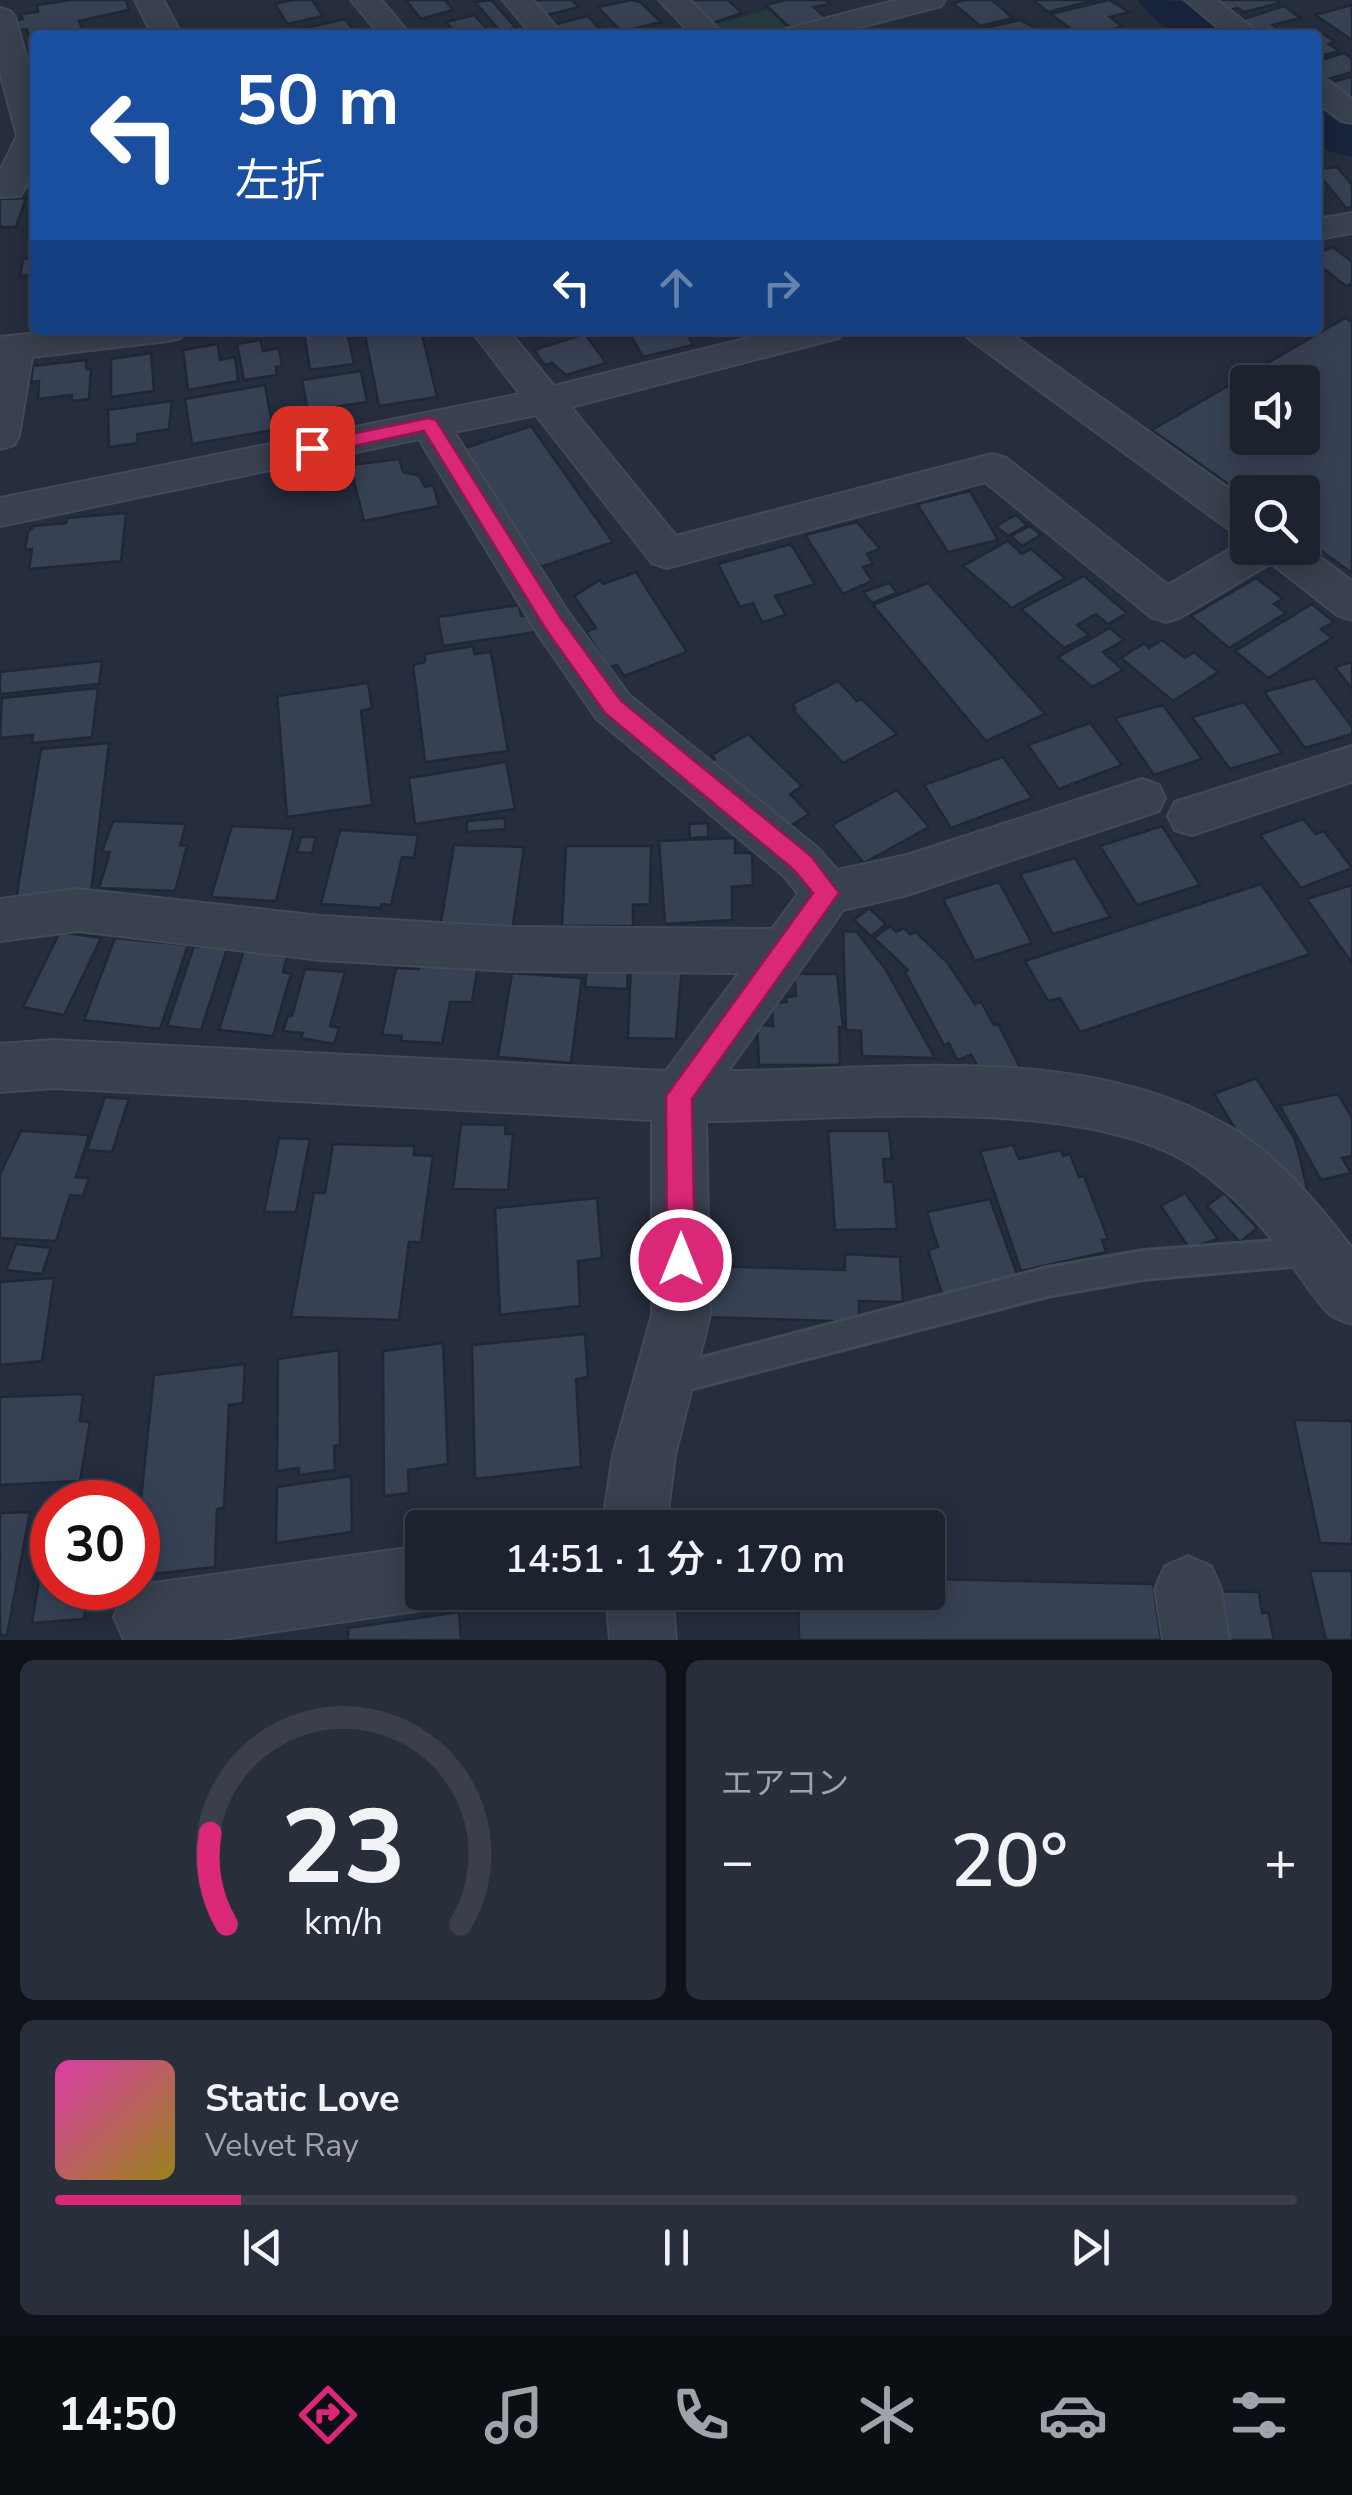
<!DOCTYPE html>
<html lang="ja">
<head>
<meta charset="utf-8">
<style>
	:root { --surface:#1c222e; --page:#292f3a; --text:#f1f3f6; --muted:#a0a4aa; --line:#3a3f4a; --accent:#db2777 }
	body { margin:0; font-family:"Nunito Sans","Noto Sans JP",sans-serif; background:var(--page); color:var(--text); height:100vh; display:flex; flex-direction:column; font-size:38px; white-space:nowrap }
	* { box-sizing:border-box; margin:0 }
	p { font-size:32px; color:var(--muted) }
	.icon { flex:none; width:55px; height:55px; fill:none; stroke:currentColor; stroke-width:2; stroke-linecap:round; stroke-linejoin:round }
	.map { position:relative; height:1640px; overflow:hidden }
	.sheet { display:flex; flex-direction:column; gap:20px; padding:20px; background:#0f1319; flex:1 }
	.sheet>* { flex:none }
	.banner { position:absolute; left:30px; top:30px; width:1292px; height:305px; border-radius:10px; box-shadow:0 5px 25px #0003,0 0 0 2px var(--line); background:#1a4fa0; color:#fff; overflow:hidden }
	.tools { position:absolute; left:1230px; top:365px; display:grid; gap:20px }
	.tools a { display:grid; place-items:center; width:90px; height:90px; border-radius:10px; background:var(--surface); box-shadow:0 5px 25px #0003,0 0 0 2px var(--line); font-size:50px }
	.speed { position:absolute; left:30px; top:1480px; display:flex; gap:20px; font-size:50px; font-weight:700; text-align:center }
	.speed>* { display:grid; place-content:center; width:130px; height:130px; border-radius:50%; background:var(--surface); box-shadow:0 5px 25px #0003,0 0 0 2px var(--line); line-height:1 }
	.speed .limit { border:15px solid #d22; background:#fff; color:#111 }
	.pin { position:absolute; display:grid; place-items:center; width:85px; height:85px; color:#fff; margin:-42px; border-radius:20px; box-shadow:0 5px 15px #0006 }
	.me { position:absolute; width:110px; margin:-55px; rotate:0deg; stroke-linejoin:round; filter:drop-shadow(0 0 8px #0008) }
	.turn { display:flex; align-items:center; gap:35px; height:210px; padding:0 40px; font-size:45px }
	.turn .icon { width:130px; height:130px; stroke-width:2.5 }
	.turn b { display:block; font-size:70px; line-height:85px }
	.lanes { display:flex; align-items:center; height:95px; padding:0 40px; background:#0003; justify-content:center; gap:50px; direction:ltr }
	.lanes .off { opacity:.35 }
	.big { font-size:75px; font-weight:600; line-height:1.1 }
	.sheet .tile { flex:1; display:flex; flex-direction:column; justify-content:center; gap:15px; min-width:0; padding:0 35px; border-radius:15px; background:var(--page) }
	.sheet .dial { align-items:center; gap:0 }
	.dial svg { height:260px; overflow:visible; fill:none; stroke:var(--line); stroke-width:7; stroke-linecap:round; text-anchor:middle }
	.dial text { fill:var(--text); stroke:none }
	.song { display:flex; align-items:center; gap:30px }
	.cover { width:120px; height:120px; border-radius:15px; background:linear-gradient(135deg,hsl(320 70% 55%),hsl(50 70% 35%)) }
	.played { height:10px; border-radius:5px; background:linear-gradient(90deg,var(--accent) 15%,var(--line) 15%) }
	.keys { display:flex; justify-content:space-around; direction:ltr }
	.heat { display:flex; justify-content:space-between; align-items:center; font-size:55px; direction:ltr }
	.sheet .tiles { flex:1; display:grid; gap:20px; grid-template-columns:1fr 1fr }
	.tile:last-child { grid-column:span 2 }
	.trip { position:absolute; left:405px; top:1510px; width:540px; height:100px; border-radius:10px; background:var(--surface); box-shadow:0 5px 25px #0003,0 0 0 2px var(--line); font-weight:600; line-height:100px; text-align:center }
	.tab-bar { display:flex; height:160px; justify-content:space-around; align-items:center; background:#0b0e12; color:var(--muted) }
	.tab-bar .icon { width:70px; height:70px }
	.tab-bar .selected { color:var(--accent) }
	.tab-bar b { font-size:45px; color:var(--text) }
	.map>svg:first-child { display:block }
	.green { fill:#273a3f }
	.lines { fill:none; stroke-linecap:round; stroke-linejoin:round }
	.river { fill:#18233c; fill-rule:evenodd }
	.building { fill:#374154; stroke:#202735; stroke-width:2.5; fill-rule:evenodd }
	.service-casing { stroke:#424957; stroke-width:6 }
	.minor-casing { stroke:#424957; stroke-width:4 }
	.service { fill:#39404e; fill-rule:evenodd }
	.minor { fill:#39404e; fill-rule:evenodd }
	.route { fill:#db2777; stroke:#8e194d; stroke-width:2.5 }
</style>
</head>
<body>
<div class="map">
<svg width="1352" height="1640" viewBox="0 0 1352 1640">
	<rect width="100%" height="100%" fill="#252d3e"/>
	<path class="green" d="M768 10 788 29 758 35H717L708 26Z"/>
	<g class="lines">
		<g class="river">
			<path d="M1138 0C1184 0 1216 0 1246 35 1199 35 1168 43 1138 0Z"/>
			<path d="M1318 92 1341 98 1352 106V157L1328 151 1318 143Z"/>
		</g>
	</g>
	<g class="building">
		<path d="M70 0H126L129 10 79 21 85 35H35L32 50 27 29 18 30 16 21 23 19 21 14 38 12 37 5Z"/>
		<path d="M293 0H312L323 16 287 24 275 4Z"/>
		<path d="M406 0H445L453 10 421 19Z"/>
		<path d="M491 0 516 28 501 32 475 2Z"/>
		<path d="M524 0H572L579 7 540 17Z"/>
		<path d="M632 0 640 2 661 22 622 32 598 7Z"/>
		<path d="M682 0H728L742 13 713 23Z"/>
		<path d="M785 0H825L830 4 814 7 826 18 789 27 766 5Z"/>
		<path d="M965 0H992L1013 18 980 26 953 3Z"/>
		<path d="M1033 0H1095L1048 12Z"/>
		<path d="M1109 0 1129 12 1110 17 1122 26 1100 35H1079L1051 14Z"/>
		<path d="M1211 0H1276L1280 3 1244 12 1238 8 1225 11Z"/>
		<path d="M1352 5V40L1315 15Z"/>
		<path d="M1284 6 1300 18 1273 25 1284 33 1257 35 1240 20Z"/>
		<path d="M474 15 490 32 458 35 446 22Z"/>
		<path d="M588 16 605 35H553L545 27Z"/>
		<path d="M345 19 357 35H307L302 29Z"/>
		<path d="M1020 20 1049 35H987L981 29Z"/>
		<path d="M1318 30 1335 42 1329 44 1339 51 1318 57V35H1299Z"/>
		<path d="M1344 53 1352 59V72L1322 81 1318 78V61Z"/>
		<path d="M1352 77V106L1328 83Z"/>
		<path d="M1337 167 1352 185V207L1346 208 1318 173V169Z"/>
		<path d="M26 198 16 227H0V199Z"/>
		<path d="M1333 247 1352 262V284L1346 286 1318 264V253Z"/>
		<path d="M35 258V275L20 276 23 259Z"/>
		<path d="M1345 318 1352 322V573L1302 537V492H1248V498L1152 430ZM1248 382H1302V438H1248Z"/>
		<path d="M321 330H331L332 335 347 332 354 364 310 370 304 333Z"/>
		<path d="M364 330H421L437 397 379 406Z"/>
		<path d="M628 330H695L697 334 688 336 693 345 643 357Z"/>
		<path d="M585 334 606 363 566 375 552 363 545 365 534 350Z"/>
		<path d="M260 340 263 351 279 348 282 366 276 367 277 375 244 380 237 344Z"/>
		<path d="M218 344 220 360 235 357 238 381 188 390 183 350Z"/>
		<path d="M151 353 154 391 111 397V359Z"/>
		<path d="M86 360V369L91 368 89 399 72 401V395L38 399 39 381 31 382 33 366Z"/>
		<path d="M361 371 367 402 308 411 302 380Z"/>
		<path d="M265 385 273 430 192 444 185 399Z"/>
		<path d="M172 401 169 429 137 434 138 443 109 447 108 410Z"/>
		<path d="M531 426 613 542 541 567 462 449Z"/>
		<path d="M399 459 403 472 419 476 425 487 433 485 439 506 364 521 350 465Z"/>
		<path d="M970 491 998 540 948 552 917 504Z"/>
		<path d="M126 513 121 561 29 569 32 549 25 550 28 532 34 526 66 523 67 518Z"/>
		<path d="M1016 515 1027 525 1008 536 996 526Z"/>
		<path d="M857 522 880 549 867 554 873 564 863 567 872 581 843 594 805 535Z"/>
		<path d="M1030 526 1041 535 1022 546 1011 536Z"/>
		<path d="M1008 541 1022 554 1031 549 1065 578 1012 608 963 566Z"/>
		<path d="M791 544 815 584 775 596 786 615 762 622 753 603 740 607 718 564Z"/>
		<path d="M636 572 687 652 624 676 617 665 609 668 586 632 596 628 574 596 600 580 603 584Z"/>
		<path d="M1084 576 1127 613 1108 624 1096 614 1077 625 1089 635 1064 648 1021 609Z"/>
		<path d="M1256 578 1283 599 1274 604 1286 613 1229 648 1191 616Z"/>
		<path d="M889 583 897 593 872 603 863 592Z"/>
		<path d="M928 583 1045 714 986 741 873 605Z"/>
		<path d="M1312 604 1334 622 1321 629 1332 638 1268 678 1235 651Z"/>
		<path d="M519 605 521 616 533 615 536 632 443 646 438 617Z"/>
		<path d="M1110 628 1124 640 1103 652 1123 670 1092 687 1058 657Z"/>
		<path d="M1162 640 1185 658 1194 652 1218 672 1173 701 1121 658 1144 643 1149 648Z"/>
		<path d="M473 646 475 654 491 652 508 751 425 762 413 665 425 662V654Z"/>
		<path d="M102 661 99 684 0 694V672Z"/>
		<path d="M1352 662V689L1335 667Z"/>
		<path d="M1315 678 1352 727V734L1305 748 1264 692Z"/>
		<path d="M838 681 857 701 862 699 897 734 843 763 793 710 796 708 792 704Z"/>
		<path d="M368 683 372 708 361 711 372 805 287 817 277 696Z"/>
		<path d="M98 688 92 737 32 743 33 735 0 738 2 698Z"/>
		<path d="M1244 702 1282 753 1230 769 1192 717Z"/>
		<path d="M1163 705 1202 759 1154 775 1115 718Z"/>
		<path d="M1090 723 1122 765 1059 789 1028 745Z"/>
		<path d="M748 734 802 786 790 794 809 814 779 833 704 765 715 759 712 755Z"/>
		<path d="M109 743 91 893 16 899 41 749Z"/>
		<path d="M1003 757 1032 798 951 828 924 785Z"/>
		<path d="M506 762 515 809 415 824 409 778Z"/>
		<path d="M897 790 929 827 864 863 832 825Z"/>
		<path d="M505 818V829L467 832V821Z"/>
		<path d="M1303 819 1316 834 1324 831 1352 868 1301 888 1260 835Z"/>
		<path d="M113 821 186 824 180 845 187 846 175 891 99 888 110 852H102Z"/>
		<path d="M708 823V837L690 838 689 824Z"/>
		<path d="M232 826 294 829 276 901 211 897Z"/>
		<path d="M1162 826 1200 885 1137 905 1100 846Z"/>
		<path d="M340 830 418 835 414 858 402 857 391 905 382 904 380 908 321 904Z"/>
		<path d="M301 837H316L312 853 297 852Z"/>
		<path d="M735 838V853H752L753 885 732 887V920L665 924 659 841Z"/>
		<path d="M454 845 524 847 512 932 440 928Z"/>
		<path d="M566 846H651L650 904 633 905V926H562Z"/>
		<path d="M1075 858 1110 917 1053 934 1020 874Z"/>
		<path d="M999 882 1032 943 975 961 943 899Z"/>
		<path d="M1261 884 1310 954 1080 1032 1060 998 1048 1001 1025 961Z"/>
		<path d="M1352 885V963L1307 899Z"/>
		<path d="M869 908 886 924 871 936 854 920Z"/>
		<path d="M890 926 896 932 904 928 910 934 916 932 947 962 975 1004 981 1002 994 1025 998 1024 1021 1069 979 1068 971 1055 957 1060 949 1043 944 1045 905 972 908 970 874 938Z"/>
		<path d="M843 931 857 932 886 970 935 1058 862 1056 861 1031 846 1030Z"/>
		<path d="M60 932 101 938 64 1015 23 1007Z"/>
		<path d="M115 938 188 945 160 1029 84 1020Z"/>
		<path d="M194 946 227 949 201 1030 167 1026Z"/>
		<path d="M245 947 288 952 283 972 291 974 273 1036 219 1030Z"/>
		<path d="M420 961 478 965 472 1002H450L442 1043 401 1041 402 1036 382 1035 396 968 419 969Z"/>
		<path d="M631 965 682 967 676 1039 628 1038Z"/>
		<path d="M587 966 628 968 627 989 585 987Z"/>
		<path d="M305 969 345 972 330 1026 339 1028 334 1044 301 1038 303 1033 283 1031 288 1016H292Z"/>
		<path d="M512 973 582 978 571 1063 498 1057Z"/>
		<path d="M794 974H837L843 1027H839L840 1065H759L757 1025 773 1026 772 1003 787 1002 786 997 796 996Z"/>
		<path d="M1256 1078 1295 1139 1307 1188 1300 1190 1239 1135 1214 1094Z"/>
		<path d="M1338 1094 1352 1117V1156L1342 1158 1351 1173 1321 1180 1280 1106Z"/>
		<path d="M105 1097 129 1099 112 1152 87 1150Z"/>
		<path d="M461 1124 506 1125 505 1134H513L508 1190 453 1189Z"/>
		<path d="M21 1131 89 1135 76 1177 89 1178 83 1196 70 1195 56 1241 0 1238V1174Z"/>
		<path d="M828 1131H889L892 1159H883L885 1182H893L897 1229 835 1230Z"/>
		<path d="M279 1138 310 1139 296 1212H264Z"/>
		<path d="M333 1144 414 1146V1155L433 1156 421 1242H409L399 1320 291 1317 314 1193H325Z"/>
		<path d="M1013 1145 1019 1159 1061 1150 1063 1156 1070 1154 1079 1177 1084 1176 1108 1239 1102 1240 1106 1252 1021 1271 980 1151Z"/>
		<path d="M1185 1193 1218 1239 1189 1248 1161 1206Z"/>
		<path d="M1224 1193 1257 1228 1240 1242 1207 1206Z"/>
		<path d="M597 1198 602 1258 578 1261 580 1306 500 1315 495 1208Z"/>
		<path d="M990 1199 1018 1277 943 1297 928 1250 938 1247 927 1212Z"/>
		<path d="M16 1244 51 1248 42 1274 6 1270Z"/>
		<path d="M845 1254 900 1257 903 1302 859 1301V1322L704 1317 706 1266 845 1270Z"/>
		<path d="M54 1278 42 1361 0 1365V1282Z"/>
		<path d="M585 1334 588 1377 576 1379 581 1467 475 1479 472 1345Z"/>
		<path d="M443 1343 448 1464 408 1470 409 1493 384 1496 383 1351Z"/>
		<path d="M339 1350 340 1445 334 1446 335 1470 299 1475V1468L277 1471 278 1359Z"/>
		<path d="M245 1364 243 1403 229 1405 224 1508 217 1509 215 1567 144 1575 147 1518H139L154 1375Z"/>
		<path d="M83 1394 80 1421 90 1422 80 1481 0 1485V1397Z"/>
		<path d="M1294 1420 1352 1421V1544L1320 1543Z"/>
		<path d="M351 1476 352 1532 276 1543 277 1487Z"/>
		<path d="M30 1512 7 1635H0V1513Z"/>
		<path d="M52 1565V1588H88L84 1619 32 1623 41 1567Z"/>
		<path d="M1310 1571H1352V1640H1326Z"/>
		<path d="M928 1579 1153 1584 1161 1640H799L798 1592H928Z"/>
		<path d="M1201 1591 1259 1592 1262 1613 1268 1612 1274 1640H1210Z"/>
		<path d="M459 1612 461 1640H348V1628Z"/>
	</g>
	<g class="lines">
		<g class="service-casing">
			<path id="service" d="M1315 1238 1325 1241 1329 1251 1325 1261 1315 1264 1143 1279 1047 1296 667 1395 657 1391 653 1381 657 1371 667 1367 1047 1268 1143 1251Z"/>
		</g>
		<g class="minor-casing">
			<g id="minor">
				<path d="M135 0H163L182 35H152Z"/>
				<path d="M351 0H381L408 32 380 35Z"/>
				<path d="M503 0H533L563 35H532Z"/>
				<path d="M659 0H690L724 35H692Z"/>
				<path d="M897 0H945L941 6 830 35H780L785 29Z"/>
				<path d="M1185 0H1217L1261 35H1227Z"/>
				<path d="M0 8 10 11 15 17C30 71 55 145 20 196L0 197V171L17 136 0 72Z"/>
				<path d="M1318 79 1329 81 1352 99V123L1341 121 1318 103Z"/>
				<path d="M1352 213V233L1318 239V219Z"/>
				<path d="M66 330H186L181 338 168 341 32 357 19 436 14 445 0 449V337Z"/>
				<path d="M471 330H508L554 386 780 330H844L839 338 571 407 676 536 992 454 1006 458 1168 585 1248 539V548H1302V544L1352 581V620L1337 615 1271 563 1181 617 1166 622 1151 617 985 482 667 568 652 563 536 415 454 432 568 612 629 695 819 849 837 870 907 855 1142 779 1159 785 1165 798 1159 811 907 895 843 910 728 1071C891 1071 1079 1041 1228 1126 1278 1155 1317 1203 1352 1248V1324C1346 1322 1336 1319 1331 1315 1314 1301 1295 1267 1280 1249 1256 1219 1230 1192 1199 1170 1091 1092 838 1121 706 1121L710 1315 675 1455 666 1528H602L613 1455 652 1315V1120L53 1088 0 1092V1044L53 1040 666 1071 739 973 511 971 321 960 78 931 0 941V899L78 889 321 916 511 927 772 929 798 894 785 877 597 719 538 634 419 439 0 526V498L520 394Z"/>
				<path d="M963 330H1005L1248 502V537L1234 533 968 338Z"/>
				<path d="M1352 746V782L1192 835 1175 830 1168 816 1175 802Z"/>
				<path d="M422 1546V1592H448L445 1601 422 1610 216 1640H124L114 1617 124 1594 147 1584Z"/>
				<path d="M1188 1556 1211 1566 1221 1589 1229 1640H1163L1155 1589 1165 1566Z"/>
				<path d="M606 1592H672L676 1640H610Z"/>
			</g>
		</g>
		<use href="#service" class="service"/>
		<use href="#minor" class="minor"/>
	</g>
	<path class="route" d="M429 418 436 420 560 617 621 701 811 856 839 893 692 1099 695 1260 691 1270 681 1274 672 1270 667 1260 666 1096 813 893 794 870 605 713 545 628 424 431 312 455 303 448 312 442Z"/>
</svg>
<div class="tools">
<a><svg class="icon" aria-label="sound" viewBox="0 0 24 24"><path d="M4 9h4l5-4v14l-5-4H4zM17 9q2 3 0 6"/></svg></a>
<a><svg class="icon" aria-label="search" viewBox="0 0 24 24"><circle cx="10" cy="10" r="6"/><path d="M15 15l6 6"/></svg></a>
</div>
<div class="speed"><div class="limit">30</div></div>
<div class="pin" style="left:312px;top:448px;background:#d93025"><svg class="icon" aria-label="arrive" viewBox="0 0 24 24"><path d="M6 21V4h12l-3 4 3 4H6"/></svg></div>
<svg class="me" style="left:681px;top:1260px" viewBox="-20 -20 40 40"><circle r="17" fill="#db2777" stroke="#fff" stroke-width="3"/><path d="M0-11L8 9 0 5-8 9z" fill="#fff"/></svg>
<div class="trip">14:51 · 1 分 · 170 m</div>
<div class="banner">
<div class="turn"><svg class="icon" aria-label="left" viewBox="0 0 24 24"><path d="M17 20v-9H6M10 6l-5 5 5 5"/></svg><div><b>50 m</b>左折</div></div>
<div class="lanes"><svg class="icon" aria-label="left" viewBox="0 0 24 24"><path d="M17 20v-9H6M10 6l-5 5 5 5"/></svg><svg class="icon off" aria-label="ahead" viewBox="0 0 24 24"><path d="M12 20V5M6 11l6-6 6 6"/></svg><svg class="icon off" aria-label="right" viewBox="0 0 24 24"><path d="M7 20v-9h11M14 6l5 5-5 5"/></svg></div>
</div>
</div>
<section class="sheet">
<div class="tiles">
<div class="tile dial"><svg viewBox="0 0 100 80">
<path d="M14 69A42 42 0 1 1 86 69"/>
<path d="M14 69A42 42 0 0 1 9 41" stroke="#db2777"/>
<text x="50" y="56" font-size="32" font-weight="700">23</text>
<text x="50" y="72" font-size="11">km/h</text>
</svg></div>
<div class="tile"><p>エアコン</p>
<div class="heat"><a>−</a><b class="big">20°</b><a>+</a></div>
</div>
<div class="tile">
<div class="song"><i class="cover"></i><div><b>Static Love</b><p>Velvet Ray</p></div></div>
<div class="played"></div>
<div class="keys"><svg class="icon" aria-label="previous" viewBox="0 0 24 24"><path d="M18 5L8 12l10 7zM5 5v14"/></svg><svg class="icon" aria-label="pause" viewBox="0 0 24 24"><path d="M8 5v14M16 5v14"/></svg><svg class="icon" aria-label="next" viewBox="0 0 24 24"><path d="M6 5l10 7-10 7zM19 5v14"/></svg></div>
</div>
</div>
</section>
<nav class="tab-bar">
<b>14:50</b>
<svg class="icon selected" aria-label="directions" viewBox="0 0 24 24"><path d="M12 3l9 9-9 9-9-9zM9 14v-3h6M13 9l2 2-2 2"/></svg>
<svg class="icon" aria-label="music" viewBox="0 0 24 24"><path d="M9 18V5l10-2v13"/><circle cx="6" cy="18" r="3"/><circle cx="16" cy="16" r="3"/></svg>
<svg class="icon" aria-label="phone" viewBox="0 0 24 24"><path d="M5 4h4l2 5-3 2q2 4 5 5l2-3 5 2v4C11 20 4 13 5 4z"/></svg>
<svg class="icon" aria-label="climate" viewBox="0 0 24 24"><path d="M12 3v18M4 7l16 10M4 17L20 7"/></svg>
<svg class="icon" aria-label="car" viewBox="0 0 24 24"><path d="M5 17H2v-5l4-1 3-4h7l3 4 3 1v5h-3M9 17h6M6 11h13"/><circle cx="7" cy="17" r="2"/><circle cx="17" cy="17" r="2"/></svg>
<svg class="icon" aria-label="filters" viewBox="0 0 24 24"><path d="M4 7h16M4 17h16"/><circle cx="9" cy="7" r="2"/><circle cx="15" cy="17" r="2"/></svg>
</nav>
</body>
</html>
